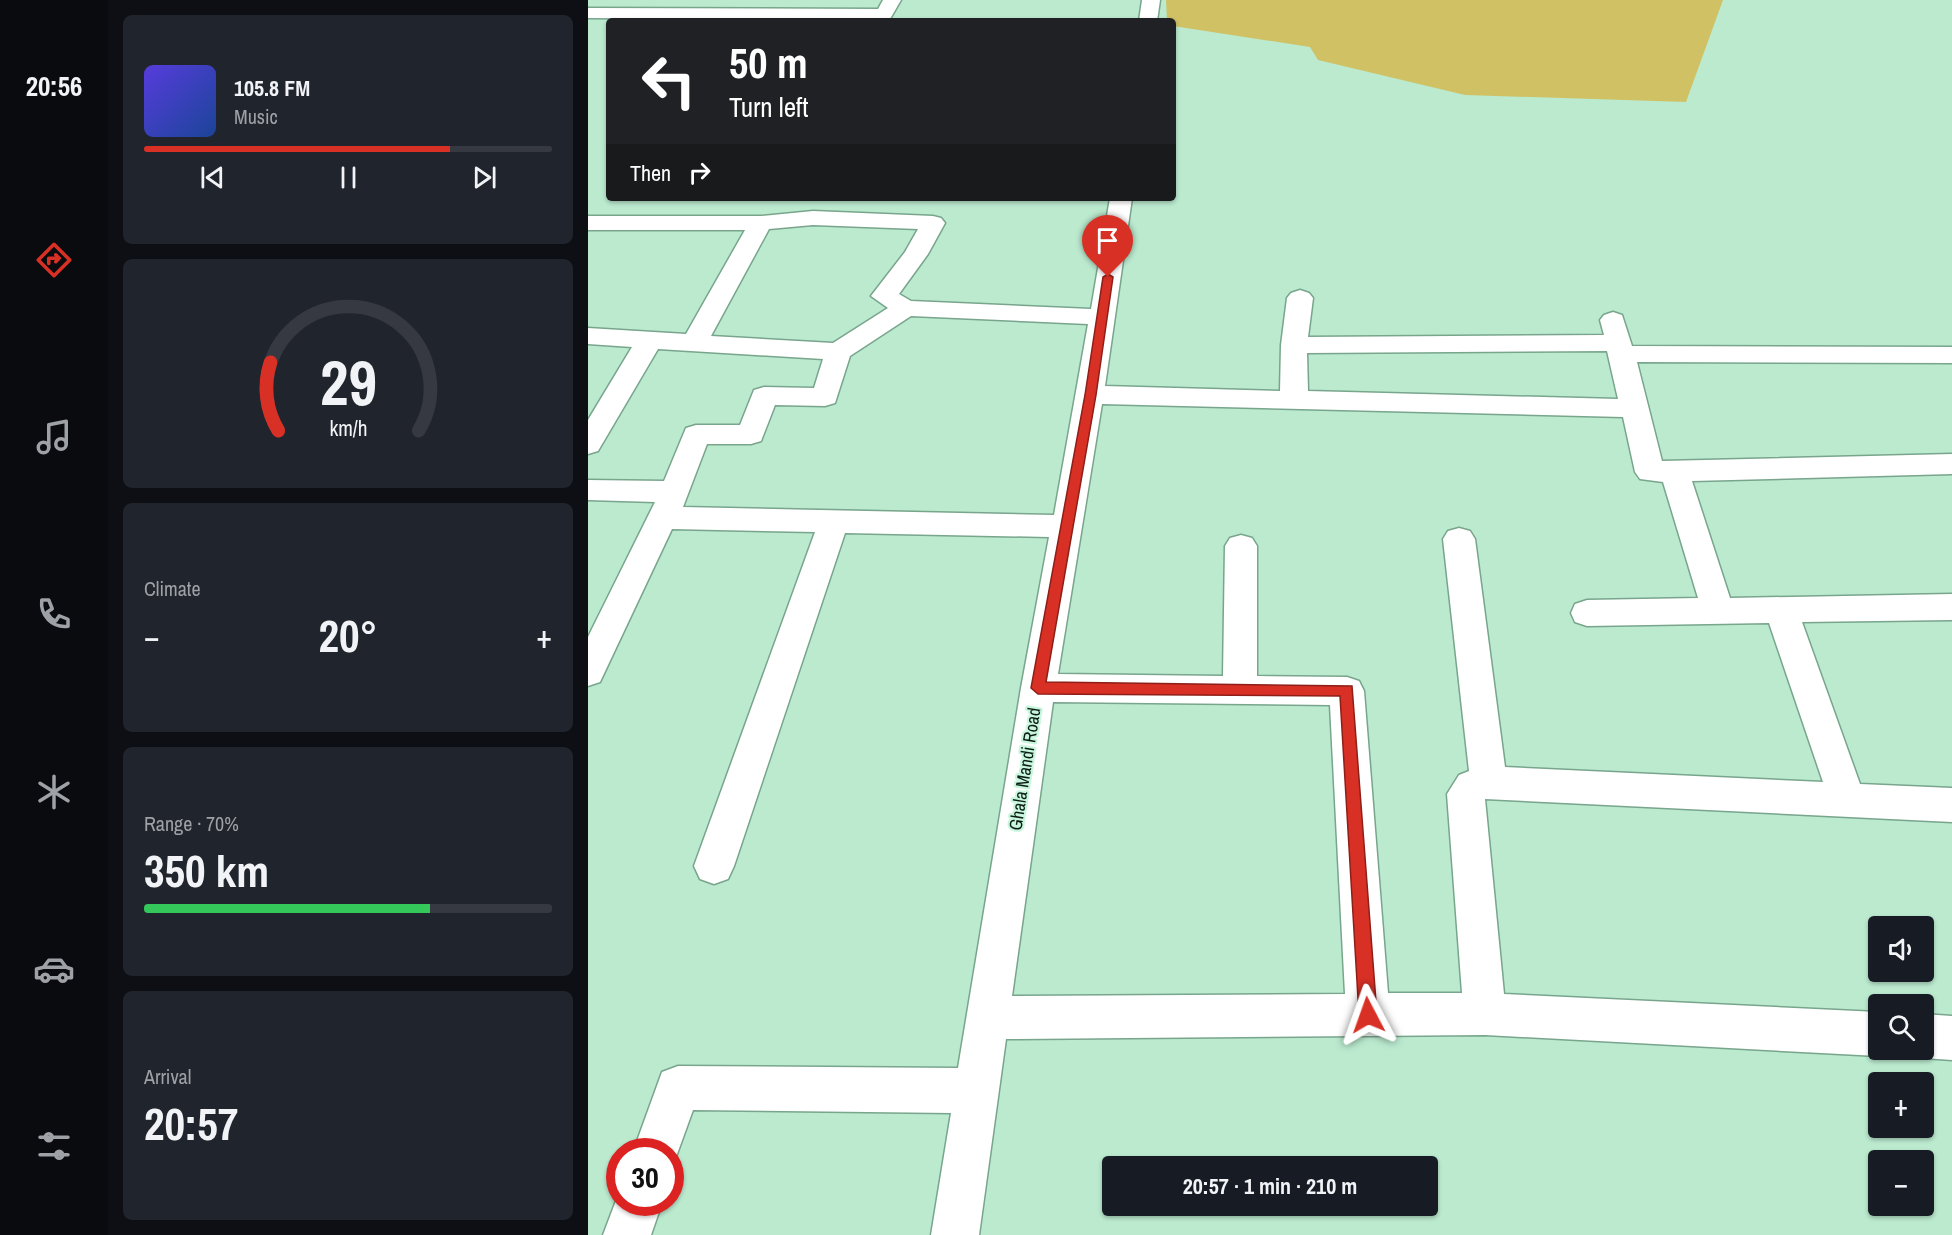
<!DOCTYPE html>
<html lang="en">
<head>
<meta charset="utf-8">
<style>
	:root { --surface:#171b24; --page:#20242c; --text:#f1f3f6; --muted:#9ea1a6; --line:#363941; --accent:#d93025 }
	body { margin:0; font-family:"Archivo Narrow",sans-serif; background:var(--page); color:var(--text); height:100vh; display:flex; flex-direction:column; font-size:22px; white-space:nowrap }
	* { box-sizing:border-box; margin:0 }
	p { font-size:20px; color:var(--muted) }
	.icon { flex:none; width:33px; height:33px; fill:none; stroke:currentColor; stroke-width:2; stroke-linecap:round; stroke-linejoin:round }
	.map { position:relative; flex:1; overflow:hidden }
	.sheet { display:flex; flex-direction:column; gap:15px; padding:15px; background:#0d0f14; width:480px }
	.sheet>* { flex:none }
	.hud { position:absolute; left:18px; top:18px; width:570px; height:183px; border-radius:6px; box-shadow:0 2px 4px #0004; background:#202124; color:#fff; overflow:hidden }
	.tools { position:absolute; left:1280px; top:916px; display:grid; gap:12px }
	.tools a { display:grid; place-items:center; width:66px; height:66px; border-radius:6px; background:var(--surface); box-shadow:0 2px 4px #0004; font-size:30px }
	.speed { position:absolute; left:18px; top:1138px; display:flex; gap:12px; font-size:30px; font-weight:700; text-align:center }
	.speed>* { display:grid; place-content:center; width:78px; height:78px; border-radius:50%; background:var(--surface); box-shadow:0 2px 4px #0004; line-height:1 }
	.speed .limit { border:9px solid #d22; background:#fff; color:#111 }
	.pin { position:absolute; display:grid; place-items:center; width:51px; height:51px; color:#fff; margin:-62px -26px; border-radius:50% 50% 50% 0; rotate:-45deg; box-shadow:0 0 6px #0007 }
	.pin .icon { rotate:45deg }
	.me { position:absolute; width:66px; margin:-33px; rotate:356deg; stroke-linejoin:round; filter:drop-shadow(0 0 4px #0008) }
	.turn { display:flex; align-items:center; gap:21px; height:126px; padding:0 24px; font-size:27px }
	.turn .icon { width:78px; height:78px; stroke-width:2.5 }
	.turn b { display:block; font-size:42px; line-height:51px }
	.then { display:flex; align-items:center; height:57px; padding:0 24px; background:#0003; gap:12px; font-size:22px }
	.big { font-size:45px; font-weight:700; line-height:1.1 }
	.sheet .widget { flex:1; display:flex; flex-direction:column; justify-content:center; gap:9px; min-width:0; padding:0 21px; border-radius:9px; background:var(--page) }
	.sheet .dial { align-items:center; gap:0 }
	.dial svg { height:156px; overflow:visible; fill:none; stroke:var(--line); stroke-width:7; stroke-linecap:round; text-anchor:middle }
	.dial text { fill:var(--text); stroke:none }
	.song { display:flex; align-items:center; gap:18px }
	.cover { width:72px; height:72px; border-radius:9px; background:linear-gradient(135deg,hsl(250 70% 55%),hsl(220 70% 35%)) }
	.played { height:6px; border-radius:3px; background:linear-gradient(90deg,var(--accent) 75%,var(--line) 75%) }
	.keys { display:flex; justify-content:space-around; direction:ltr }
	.heat { display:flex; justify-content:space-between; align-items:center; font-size:33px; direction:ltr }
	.charge { height:9px; border-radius:4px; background:linear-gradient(90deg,#34c759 70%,var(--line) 0) }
	.trip { position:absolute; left:514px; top:1156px; width:336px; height:60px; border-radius:6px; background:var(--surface); box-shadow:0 2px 4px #0004; font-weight:700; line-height:60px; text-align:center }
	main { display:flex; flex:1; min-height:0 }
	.menu { display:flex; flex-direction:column; width:108px; justify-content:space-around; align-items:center; background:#090b0e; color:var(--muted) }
	.menu .icon { width:42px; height:42px }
	.menu .active { color:var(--accent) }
	.menu b { font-size:27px; color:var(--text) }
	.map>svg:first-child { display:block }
	.green { fill:#d0c165 }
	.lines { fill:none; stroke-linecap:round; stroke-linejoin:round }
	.minor-casing { stroke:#78a58c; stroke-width:3 }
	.minor { fill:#fff; fill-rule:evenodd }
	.route { fill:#d93025; stroke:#8d1f18; stroke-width:1.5 }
	.labels { text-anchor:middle; stroke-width:4.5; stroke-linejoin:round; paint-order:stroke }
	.street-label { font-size:18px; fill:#0b1d14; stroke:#c8f7dd }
</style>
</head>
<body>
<main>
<nav class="menu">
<b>20:56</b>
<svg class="icon active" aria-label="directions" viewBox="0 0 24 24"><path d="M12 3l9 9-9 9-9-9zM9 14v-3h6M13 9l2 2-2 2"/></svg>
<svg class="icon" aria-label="music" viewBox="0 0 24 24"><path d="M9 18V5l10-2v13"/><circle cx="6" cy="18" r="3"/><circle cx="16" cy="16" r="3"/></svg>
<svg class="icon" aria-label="phone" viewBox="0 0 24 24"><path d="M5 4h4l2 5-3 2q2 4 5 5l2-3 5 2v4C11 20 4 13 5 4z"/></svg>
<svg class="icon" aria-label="climate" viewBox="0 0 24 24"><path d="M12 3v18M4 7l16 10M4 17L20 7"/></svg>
<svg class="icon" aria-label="car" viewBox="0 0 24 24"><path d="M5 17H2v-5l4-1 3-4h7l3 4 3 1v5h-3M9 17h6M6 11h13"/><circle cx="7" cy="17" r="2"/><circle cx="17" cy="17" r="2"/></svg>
<svg class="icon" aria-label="filters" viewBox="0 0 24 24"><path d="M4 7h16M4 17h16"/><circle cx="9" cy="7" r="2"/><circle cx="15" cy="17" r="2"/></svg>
</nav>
<section class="sheet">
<div class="widget">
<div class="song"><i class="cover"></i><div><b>105.8 FM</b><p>Music</p></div></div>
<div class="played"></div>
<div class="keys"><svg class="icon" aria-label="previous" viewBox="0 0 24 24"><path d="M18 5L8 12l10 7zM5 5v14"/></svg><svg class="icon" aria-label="pause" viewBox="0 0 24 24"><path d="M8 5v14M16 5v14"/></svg><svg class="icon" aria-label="next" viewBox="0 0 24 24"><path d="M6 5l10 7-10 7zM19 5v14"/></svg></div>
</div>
<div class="widget dial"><svg viewBox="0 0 100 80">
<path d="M14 69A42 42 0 1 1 86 69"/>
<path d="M14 69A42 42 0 0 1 10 34" stroke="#d93025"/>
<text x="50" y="56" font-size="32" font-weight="700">29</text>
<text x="50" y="72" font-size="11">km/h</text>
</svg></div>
<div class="widget"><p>Climate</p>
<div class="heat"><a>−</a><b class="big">20°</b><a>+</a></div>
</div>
<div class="widget"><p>Range · 70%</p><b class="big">350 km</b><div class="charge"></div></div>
<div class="widget"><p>Arrival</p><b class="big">20:57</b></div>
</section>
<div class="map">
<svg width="1364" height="1235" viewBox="0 0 1364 1235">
	<rect width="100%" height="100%" fill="#bbeacf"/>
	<path class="green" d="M578 0H1135L1098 102 877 95 730 60 722 47 585 26V21H579Z"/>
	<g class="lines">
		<g class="minor-casing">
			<g id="minor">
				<path d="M295 0H313L302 19 296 20 0 18V8L290 9Z"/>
				<path d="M554 0H572L569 21H551Z"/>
				<path d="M522 198H544L517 386 692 391 693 345 699 298 703 293 712 290 721 293 725 298 720 337 1016 335 1012 320 1016 315 1025 312 1034 315 1044 346 1364 347V363L1049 362 1074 461 1364 454V474L1104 481 1142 598 1364 594V620L1214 622 1272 784 1364 788V822L897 799 916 994 1290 1012V1050H1304L1290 1056 897 1035 418 1039 391 1235H343L363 1113 105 1110 84 1168 82 1152H45L74 1072 90 1066 370 1068 433 688 461 537 257 533 146 866 140 879 126 884 112 879 106 866 227 532 84 529 12 682 0 686V637L67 502 0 500V480L76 481 98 428 108 425H152L166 390 176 387 226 388 235 359 70 349 10 451 0 454V420L44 347 0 344V328L98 334 157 230H0V216H173L225 211 345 216 353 218 357 223 340 254 311 294 323 301 503 309ZM225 225 330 229 317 252 283 296 300 308 245 343 123 336 181 229ZM323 316 500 324 466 515 95 507 119 444H163L173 441 187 405 237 406 247 403 262 356ZM1019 351 1030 399 720 391 719 353ZM514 404 1035 417 1047 472 1052 479 1075 482 1110 598 999 600 987 604 983 613 987 622 999 626 1181 623 1235 782 917 767 887 539 882 531 871 528 860 531 855 539 881 771 871 775 859 794 874 993H800L776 691 771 681 759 677 669 676V546L664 538 653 535 642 538 637 546 635 676 470 674ZM465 702 742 705 757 994 424 996Z"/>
				<path d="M1335 1014 1364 1016V1060L1335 1058 1320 1051 1335 1050Z"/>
				<path d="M32 1190V1203H74L63 1235H15Z"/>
			</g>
		</g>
		<use href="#minor" class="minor"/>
	</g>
	<path class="route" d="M520 274 525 277 508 395 458 682 764 686 789 1015 786 1021 780 1024 774 1021 771 1015 752 696 450 694 443 688 497 395 515 277Z"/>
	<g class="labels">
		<g class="street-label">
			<text transform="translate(437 769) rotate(-81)" y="6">Ghala Mandi Road</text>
		</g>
	</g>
</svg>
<div class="tools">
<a><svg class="icon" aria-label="sound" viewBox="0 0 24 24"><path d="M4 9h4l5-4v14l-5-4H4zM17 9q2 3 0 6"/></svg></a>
<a><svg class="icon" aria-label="search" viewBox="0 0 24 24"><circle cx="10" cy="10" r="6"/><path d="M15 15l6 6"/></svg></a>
<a>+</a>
<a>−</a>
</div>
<div class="speed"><div class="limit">30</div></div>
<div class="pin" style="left:520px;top:277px;background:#d93025"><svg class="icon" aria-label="arrive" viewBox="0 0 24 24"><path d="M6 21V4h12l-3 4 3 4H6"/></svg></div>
<svg class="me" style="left:780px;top:1015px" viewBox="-20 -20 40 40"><path d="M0-17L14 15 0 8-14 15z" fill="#d93025" stroke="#fff" stroke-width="4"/></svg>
<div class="trip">20:57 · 1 min · 210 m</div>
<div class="hud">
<div class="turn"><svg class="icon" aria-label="left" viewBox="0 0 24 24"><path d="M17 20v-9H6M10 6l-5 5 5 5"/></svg><div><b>50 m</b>Turn left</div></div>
<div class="then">Then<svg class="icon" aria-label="right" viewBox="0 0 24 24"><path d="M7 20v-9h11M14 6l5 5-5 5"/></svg></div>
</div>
</div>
</main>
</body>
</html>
